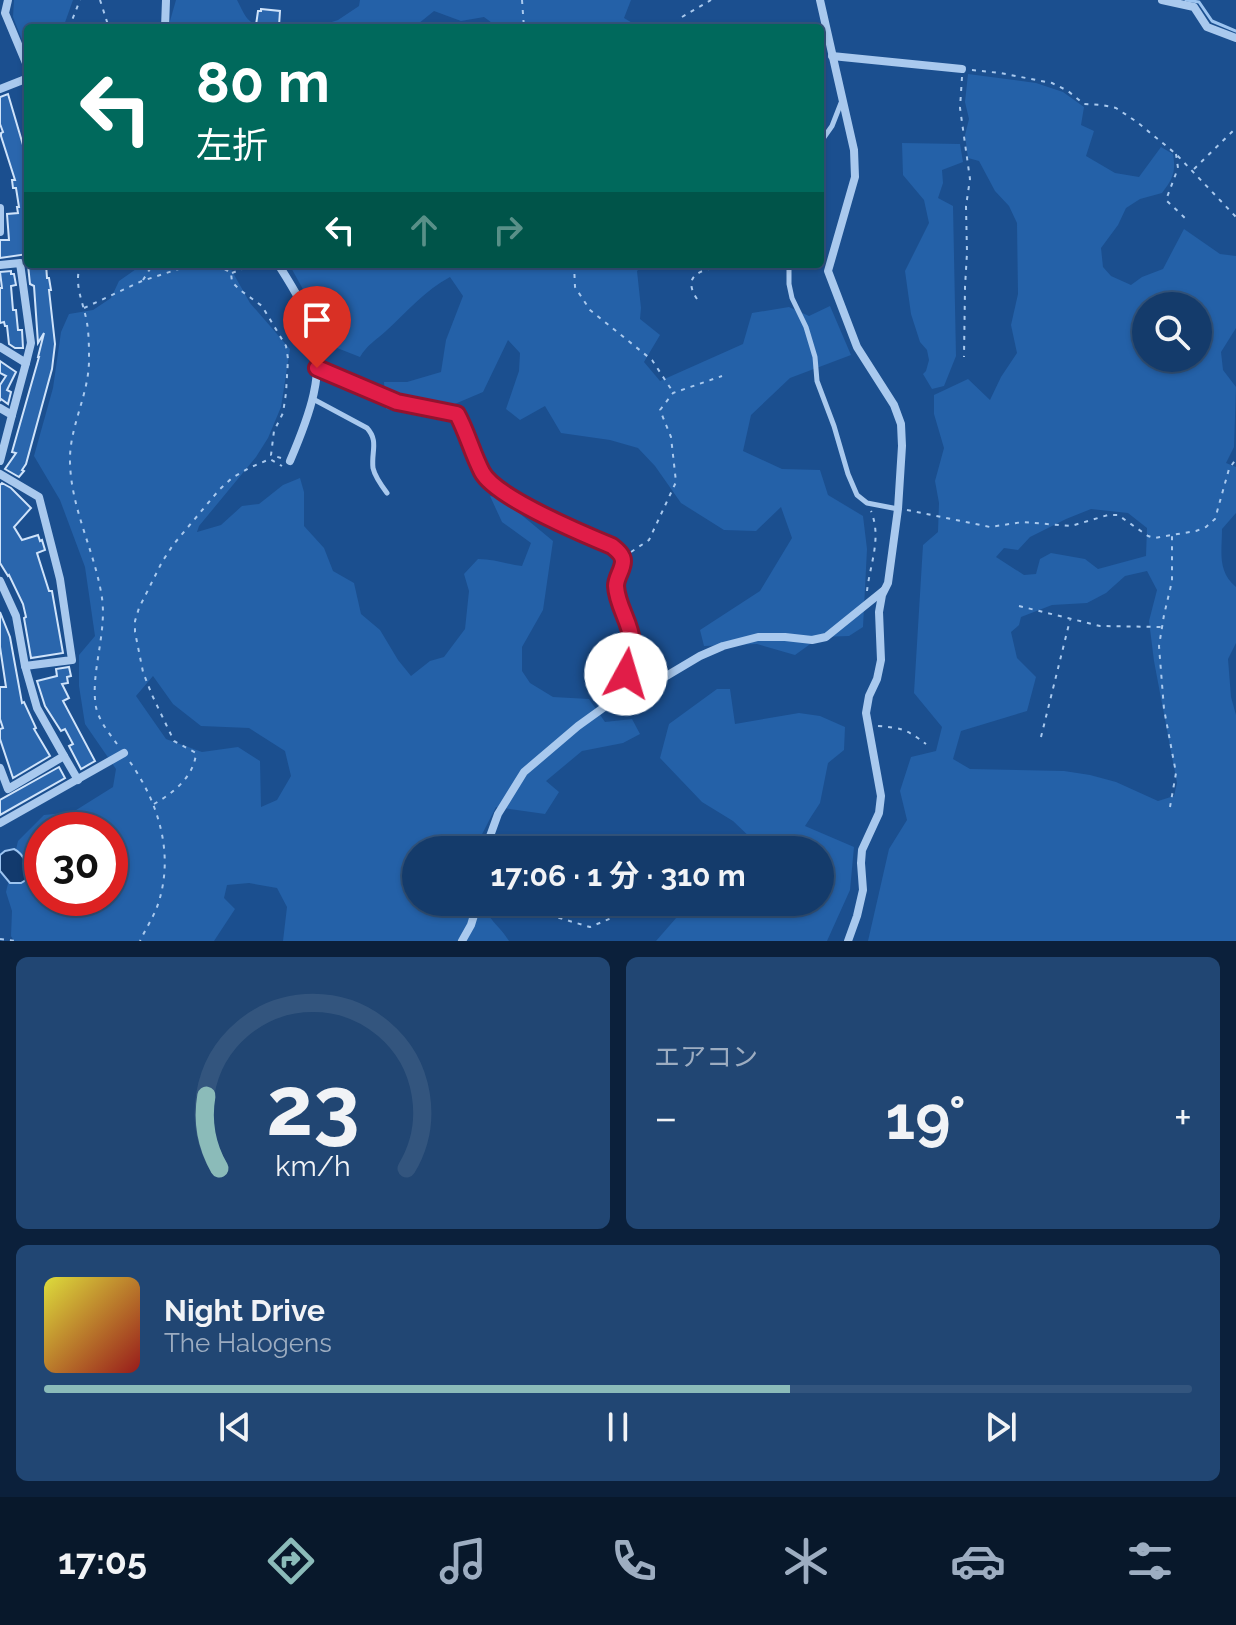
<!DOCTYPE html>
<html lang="ja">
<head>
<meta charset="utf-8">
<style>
	:root { --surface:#143b6b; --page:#214673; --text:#f1f3f6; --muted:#9dadc1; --line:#33557e; --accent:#8bbbb9 }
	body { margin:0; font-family:Raleway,"Noto Sans JP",sans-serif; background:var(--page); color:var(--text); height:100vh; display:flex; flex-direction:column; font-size:30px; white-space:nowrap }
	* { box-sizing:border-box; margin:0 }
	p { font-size:26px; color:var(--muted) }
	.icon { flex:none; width:44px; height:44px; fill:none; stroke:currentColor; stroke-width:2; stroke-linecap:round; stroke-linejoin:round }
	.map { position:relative; height:941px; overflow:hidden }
	.details { display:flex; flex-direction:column; gap:16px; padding:16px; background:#0b203b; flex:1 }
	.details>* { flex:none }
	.banner { position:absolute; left:24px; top:24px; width:800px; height:244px; border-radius:8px; box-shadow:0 2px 6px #0004,0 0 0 2px var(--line); background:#00695c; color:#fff; overflow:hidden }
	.controls { position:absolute; left:1132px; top:292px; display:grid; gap:16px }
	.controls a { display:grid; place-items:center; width:80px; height:80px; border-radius:50%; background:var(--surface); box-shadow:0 2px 6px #0004,0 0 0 2px var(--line); font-size:40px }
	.speed { position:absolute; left:24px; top:812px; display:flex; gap:16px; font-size:40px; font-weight:700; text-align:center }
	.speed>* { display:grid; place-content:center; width:104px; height:104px; border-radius:50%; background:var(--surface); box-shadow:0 2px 6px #0004,0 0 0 2px var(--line); line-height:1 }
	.speed .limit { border:12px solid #d22; background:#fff; color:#111 }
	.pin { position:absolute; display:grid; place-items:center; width:68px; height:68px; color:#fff; margin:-82px -34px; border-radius:50% 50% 50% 0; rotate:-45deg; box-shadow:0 0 8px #0007 }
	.pin .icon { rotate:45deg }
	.me { position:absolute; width:88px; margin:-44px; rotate:6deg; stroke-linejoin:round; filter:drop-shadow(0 0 6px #0008) }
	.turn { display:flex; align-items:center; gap:28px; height:168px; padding:0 40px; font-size:36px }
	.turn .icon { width:104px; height:104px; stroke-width:2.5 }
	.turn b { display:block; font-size:56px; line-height:68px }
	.lanes { display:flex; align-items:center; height:76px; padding:0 40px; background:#0003; justify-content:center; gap:40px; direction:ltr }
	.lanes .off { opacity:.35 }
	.big { font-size:60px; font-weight:700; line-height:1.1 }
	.details .tile { flex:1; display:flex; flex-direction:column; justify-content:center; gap:12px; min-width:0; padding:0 28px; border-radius:12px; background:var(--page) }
	.details .dial { align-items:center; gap:0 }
	.dial svg { height:208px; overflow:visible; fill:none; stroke:var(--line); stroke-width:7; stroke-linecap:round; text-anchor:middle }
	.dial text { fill:var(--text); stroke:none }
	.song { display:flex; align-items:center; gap:24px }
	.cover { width:96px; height:96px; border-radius:12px; background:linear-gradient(135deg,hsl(60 70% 55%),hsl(0 70% 35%)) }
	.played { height:8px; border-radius:4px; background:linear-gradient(90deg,var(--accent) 65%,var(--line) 65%) }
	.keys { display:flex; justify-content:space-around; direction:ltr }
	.heat { display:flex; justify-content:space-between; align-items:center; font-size:44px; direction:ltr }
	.details .tiles { flex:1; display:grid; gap:16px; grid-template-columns:1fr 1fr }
	.tile:last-child { grid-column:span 2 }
	.trip { position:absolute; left:402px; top:836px; width:432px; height:80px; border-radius:40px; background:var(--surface); box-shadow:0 2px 6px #0004,0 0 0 2px var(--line); font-weight:700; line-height:80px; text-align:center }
	.tabs { display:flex; height:128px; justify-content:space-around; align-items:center; background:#08182b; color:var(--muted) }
	.tabs .icon { width:56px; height:56px }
	.tabs .current { color:var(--accent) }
	.tabs b { font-size:36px; color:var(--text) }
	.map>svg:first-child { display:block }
	.green { fill:#2461a8; fill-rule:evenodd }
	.water { fill:#123a6d; stroke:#9cc4f0; stroke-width:2 }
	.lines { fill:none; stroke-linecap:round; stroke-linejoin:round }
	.stream { stroke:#9cc4f0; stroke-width:3 }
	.building { fill:#2a66ad; stroke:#cfe3fa; stroke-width:2 }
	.path { stroke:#a9c9ee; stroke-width:2; stroke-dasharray:4 6; stroke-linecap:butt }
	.lane { stroke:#a9c9ee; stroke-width:5 }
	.street { stroke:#a9c9ee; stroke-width:8 }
	.route-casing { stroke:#92132f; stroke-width:20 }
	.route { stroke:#e11d48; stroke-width:14 }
</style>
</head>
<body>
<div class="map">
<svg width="1236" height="941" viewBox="0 0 1236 941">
	<rect width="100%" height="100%" fill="#1b4f8f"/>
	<g class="green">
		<path d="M14 0H73L63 28H28V55L13 17Z"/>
		<path d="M176 0H237C246 17 246 23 266 28H168Z"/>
		<path d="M360 0H631L624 18 634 24 648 28H499L484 17 461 21 434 11 413 28H313L338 20 359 6Z"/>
		<path d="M968 74 1036 83 1063 92 1084 107 1081 125 1094 131 1086 156 1115 173 1139 177 1161 147 1173 154C1176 172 1173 179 1162 193L1140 199 1126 208 1118 225 1101 248 1103 267 1111 276 1131 285 1142 277 1163 269 1184 229 1220 254 1236 256V328L1221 352 1223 370 1236 387 1234 447 1226 463 1236 467V513L1222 529C1222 552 1217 571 1236 587V643L1228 659 1231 697 1236 715V941H868L889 849 907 820 900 791 911 757 936 751 942 727 914 693 923 545 938 532 939 503 935 481 944 448 934 414V395L968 379 990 400 1001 377 1017 353 1011 325 1018 294 1017 223 1009 206 995 191 979 161 968 158 965 135 969 119 965 102ZM1146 306H1198V358H1146ZM1091 509 1128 513 1147 528 1146 556 1098 569 1085 559 1051 553 1040 559 1036 574 1024 575 996 557 1004 548 1018 550 1030 537 1066 519ZM1147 571 1157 590 1149 621 1154 661 1177 783 1174 796 1158 801 1116 782 1090 775 1064 771 970 769 953 759 961 731 1027 711 1036 677 1017 658 1011 632 1019 625 1021 617 1052 605 1087 603 1106 593 1125 576Z"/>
		<path d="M902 143 960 144 963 162 942 170 943 183 938 198 953 206 956 356 944 386 932 389 923 374 926 371 929 360 927 350 920 342 911 314 905 271 929 223 924 200 903 175Z"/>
		<path d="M137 264H228L250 303 290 349 281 407 268 438 256 457 199 526 197 532 221 525 242 506 259 504 283 485 300 478 304 492V526L324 548 333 571 354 583 361 614 380 630 398 660 411 676 430 661 444 657 465 629 469 591 464 574 478 559C493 559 507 564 522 566L531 543 502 522 490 496 501 498 553 541 543 610 522 647V671L530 683 553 697 589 699 605 722 632 719 640 734 623 743 582 751 546 781 559 792 545 814 496 807 476 846 477 850H416V902H483C485 917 501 927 509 941H283L287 907 277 888 249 883 227 885 224 898 235 909 214 941H14L11 936 12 911 6 892 18 841 44 815 73 812 113 787 116 769 85 724 79 686V655L95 636 85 567 60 500 34 456 53 388 61 332 69 314 93 310 111 298 119 281 139 267ZM153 676 173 704 201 726 249 728 285 751 291 776 277 800 261 807 260 761 238 747 202 752 166 739 136 696ZM42 830H110V898H42Z"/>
		<path d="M289 264H644L637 271 641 308 640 319 660 335 644 362 660 381 743 344 752 313 789 307 809 316 830 306 851 355 790 378 751 415 743 451 782 469 820 470 828 495 863 516 867 549 863 627 849 636 820 637 795 655 757 644 704 646 700 630 760 591 792 538 781 507 756 531 724 530 681 503 655 466 638 448 610 440 561 433 545 406 520 420 506 409 519 371 520 353 508 340 483 392 424 417 386 409 384 382H407L441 372 446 340 463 296 450 277C424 291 408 311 386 331 376 340 367 345 360 357L332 346V333L325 319 320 310 310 302Z"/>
		<path d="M717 689H730L735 724 799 713 820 716 845 727 844 750 828 763 820 803 805 826 854 847 850 890 827 941H656L684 909 700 902H820V850H753L754 841 733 821 702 802 660 758 669 724Z"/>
	</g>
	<path class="water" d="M14 849C24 854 29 867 29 878L21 883H10L0 871V855L5 851Z"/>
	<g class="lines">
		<path class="stream" d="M1186 0 1199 2 1212 21 1236 31"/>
	</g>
	<g class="building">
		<path d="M261 9 280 11 279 26 256 25 258 11H261Z"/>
		<path d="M8 94 28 162V254L0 258V240H9L7 214 18 213 17 207H19L16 188H13L12 180H15L1 136V133L3 132 0 124V97Z"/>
		<path d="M46 264 47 278H49L51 290H49L55 344 52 369 26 464 22 470 24 471 19 477 5 469 16 453 12 452 39 357H38L44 333 38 343 34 286 30 284 28 265Z"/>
		<path d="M11 271V274H14L16 285 11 286 13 310H16L18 330H22L23 348H15L9 344 7 326H5L4 322 0 323V288H2L0 272Z"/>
		<path d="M0 361 16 372 7 390 11 392 8 404 1 399 0 401V385L6 376 0 373Z"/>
		<path d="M2 483 11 488 31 508 14 527 22 540 38 535 40 541 42 540 45 550 37 553 49 591H52L63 653 31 658 24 618 26 617 23 604 9 575 8 576 0 563V485Z"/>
		<path d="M0 612 10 637 22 703 24 702 36 728 34 729 50 756 13 778 0 739V729L3 728 0 719V687H6L0 647Z"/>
		<path d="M69 667 71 676 67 677 68 683 62 684 69 698 63 701 95 761 81 769 69 746 73 744 65 729 61 731 45 706 37 681 57 676 56 669Z"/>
		<path d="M59 767 65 778 0 815V800Z"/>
	</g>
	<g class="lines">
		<g class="path">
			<path d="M100 0 109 28"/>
			<path d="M522 0 524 28"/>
			<path d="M682 17 711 0"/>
			<path d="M69 28 80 0"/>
			<path d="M972 70 1000 73 1052 83 1068 91 1084 104 1102 105 1116 108 1137 122 1176 154 1236 217"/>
			<path d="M962 77 960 108 970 179 966 206 967 253 965 287 964 357"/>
			<path d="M1176 154 1178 168 1166 200 1185 218"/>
			<path d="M1194 169 1236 128"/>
			<path d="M80 264C74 288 83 300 87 323 89 335 89 348 89 360 89 395 69 427 70 462 71 510 95 551 102 598 107 634 90 674 96 707 99 721 109 733 117 744"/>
			<path d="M216 264 231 273 232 282 240 290 262 306 286 346 288 359 286 393 283 413 274 431 271 455 281 458"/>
			<path d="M574 264 575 287 590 310 652 360 673 392"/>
			<path d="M232 273 255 264"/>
			<path d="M143 280 153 264"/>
			<path d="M697 299C678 270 711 269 731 264"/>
			<path d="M84 308 142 281 194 264"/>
			<path d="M907 510 990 527 1023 522 1071 526 1108 515H1118L1148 536 1154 538 1196 531 1206 527 1215 519 1229 469 1236 459"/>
			<path d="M631 552 649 540 676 482 671 437 660 410 673 393 722 376"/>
			<path d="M867 591C870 564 882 538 871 511"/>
			<path d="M1019 606 1100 626 1161 627"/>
			<path d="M878 726C902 728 906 729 926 744"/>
			<path d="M1041 737 1070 620"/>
			<path d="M130 762C158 802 174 852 159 901 155 915 146 928 140 941"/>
			<path d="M154 804C173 793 194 777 196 753L174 741 152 695 143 672 135 632V621L139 608 162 562 173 545 219 490 232 478 249 468 270 459 282 466"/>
			<path d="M1170 807 1176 773 1164 709 1159 646 1164 615 1172 581V535"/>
			<path d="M533 902 556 917 590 927 626 912 632 902"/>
			<path d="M0 939 15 941"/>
		</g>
		<g class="lane">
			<path d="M820 143 832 126 841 103"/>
			<path d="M789 264V284L792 298 806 327 815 357 817 381 834 426 848 474 857 495 867 503 898 509"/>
			<path d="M313 399 367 428C379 441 371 452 373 468 375 477 381 485 387 493"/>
		</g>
		<g class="street">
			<path d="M8 0 5 13 28 68"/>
			<path d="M820 0 854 150 855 177 828 271 857 347 894 405 901 424 902 446 898 509 888 583 882 595 879 612 881 660 877 679 869 696 866 713 881 796 879 813 862 850 861 863 863 890 857 916 848 941"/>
			<path d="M1162 0 1194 7 1207 27 1236 38"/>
			<path d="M165 28 166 0"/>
			<path d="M832 56 962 69"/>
			<path d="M0 89 28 78"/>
			<path d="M0 208V232"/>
			<path d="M278 264C290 283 303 303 311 324 328 370 308 419 290 461"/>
			<path d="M0 265 20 263 31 343 26 363 0 347"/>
			<path d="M317 368 397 402 457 414C467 432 472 454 482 472 495 497 583 534 612 546 633 564 614 570 616 591 618 608 628 622 632 639 637 661 622 685 610 703"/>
			<path d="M0 408 12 415 0 461"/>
			<path d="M12 415 26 363"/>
			<path d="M0 474 39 497 60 579 72 660 25 666"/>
			<path d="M0 581 16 616 25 666 37 708 64 756 8 789 0 768"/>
			<path d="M64 756 78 780"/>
			<path d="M0 823 124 753"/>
			<path d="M485 850 498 814 524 772 578 726 610 703 631 697 700 656 723 646 758 637H785L812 640 826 637 883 591"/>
			<path d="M462 941 471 925 478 902"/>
		</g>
	</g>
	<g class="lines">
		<g class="route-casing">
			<path id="route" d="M317 368 397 402 457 414C467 432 472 453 482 472 495 497 583 534 612 546 617 550 623 555 623 561 623 570 616 577 616 586 617 606 631 623 632 642 633 653 630 664 626 674"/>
		</g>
		<use href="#route" class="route"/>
	</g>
</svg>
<div class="controls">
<a><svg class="icon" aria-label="search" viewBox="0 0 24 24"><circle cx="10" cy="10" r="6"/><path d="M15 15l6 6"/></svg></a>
</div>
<div class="speed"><div class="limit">30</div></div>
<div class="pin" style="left:317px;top:368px;background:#d93025"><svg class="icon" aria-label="arrive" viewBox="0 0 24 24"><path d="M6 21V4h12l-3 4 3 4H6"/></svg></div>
<svg class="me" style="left:626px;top:674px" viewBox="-20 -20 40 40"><circle r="19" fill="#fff"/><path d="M0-13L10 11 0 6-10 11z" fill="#e11d48"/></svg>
<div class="trip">17:06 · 1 分 · 310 m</div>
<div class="banner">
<div class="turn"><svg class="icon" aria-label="left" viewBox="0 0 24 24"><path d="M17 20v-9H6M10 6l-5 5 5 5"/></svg><div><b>80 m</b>左折</div></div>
<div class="lanes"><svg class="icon" aria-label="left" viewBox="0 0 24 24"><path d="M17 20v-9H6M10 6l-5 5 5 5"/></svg><svg class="icon off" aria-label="ahead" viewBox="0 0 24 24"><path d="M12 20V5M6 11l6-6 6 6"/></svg><svg class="icon off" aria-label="right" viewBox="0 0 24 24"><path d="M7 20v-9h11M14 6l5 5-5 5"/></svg></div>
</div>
</div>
<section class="details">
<div class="tiles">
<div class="tile dial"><svg viewBox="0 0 100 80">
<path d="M14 69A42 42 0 1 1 86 69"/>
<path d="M14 69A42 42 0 0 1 9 41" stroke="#8bbbb9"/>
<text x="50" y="56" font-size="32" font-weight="700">23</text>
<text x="50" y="72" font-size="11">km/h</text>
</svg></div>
<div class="tile"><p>エアコン</p>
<div class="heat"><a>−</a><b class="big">19°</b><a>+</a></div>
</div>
<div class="tile">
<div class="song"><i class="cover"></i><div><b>Night Drive</b><p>The Halogens</p></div></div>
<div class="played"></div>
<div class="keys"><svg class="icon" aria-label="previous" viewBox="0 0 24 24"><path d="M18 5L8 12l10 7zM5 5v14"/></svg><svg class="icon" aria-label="pause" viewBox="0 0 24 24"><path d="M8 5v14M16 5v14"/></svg><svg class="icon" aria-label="next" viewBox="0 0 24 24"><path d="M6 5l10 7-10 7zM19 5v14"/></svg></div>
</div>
</div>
</section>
<nav class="tabs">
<b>17:05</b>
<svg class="icon current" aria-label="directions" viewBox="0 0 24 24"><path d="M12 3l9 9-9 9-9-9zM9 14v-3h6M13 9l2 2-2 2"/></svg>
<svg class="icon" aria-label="music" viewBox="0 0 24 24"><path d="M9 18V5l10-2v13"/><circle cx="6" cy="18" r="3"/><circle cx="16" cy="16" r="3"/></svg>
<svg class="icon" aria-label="phone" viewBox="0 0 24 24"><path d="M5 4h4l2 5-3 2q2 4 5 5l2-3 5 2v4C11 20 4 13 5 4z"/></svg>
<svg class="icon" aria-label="climate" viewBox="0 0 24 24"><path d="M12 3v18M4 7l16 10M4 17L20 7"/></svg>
<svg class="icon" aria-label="car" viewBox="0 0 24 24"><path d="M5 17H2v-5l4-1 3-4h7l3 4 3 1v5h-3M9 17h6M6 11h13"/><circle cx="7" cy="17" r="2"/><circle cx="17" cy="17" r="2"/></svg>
<svg class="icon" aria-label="filters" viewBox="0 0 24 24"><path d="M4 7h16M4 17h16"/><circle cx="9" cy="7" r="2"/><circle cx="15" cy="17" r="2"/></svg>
</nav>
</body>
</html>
